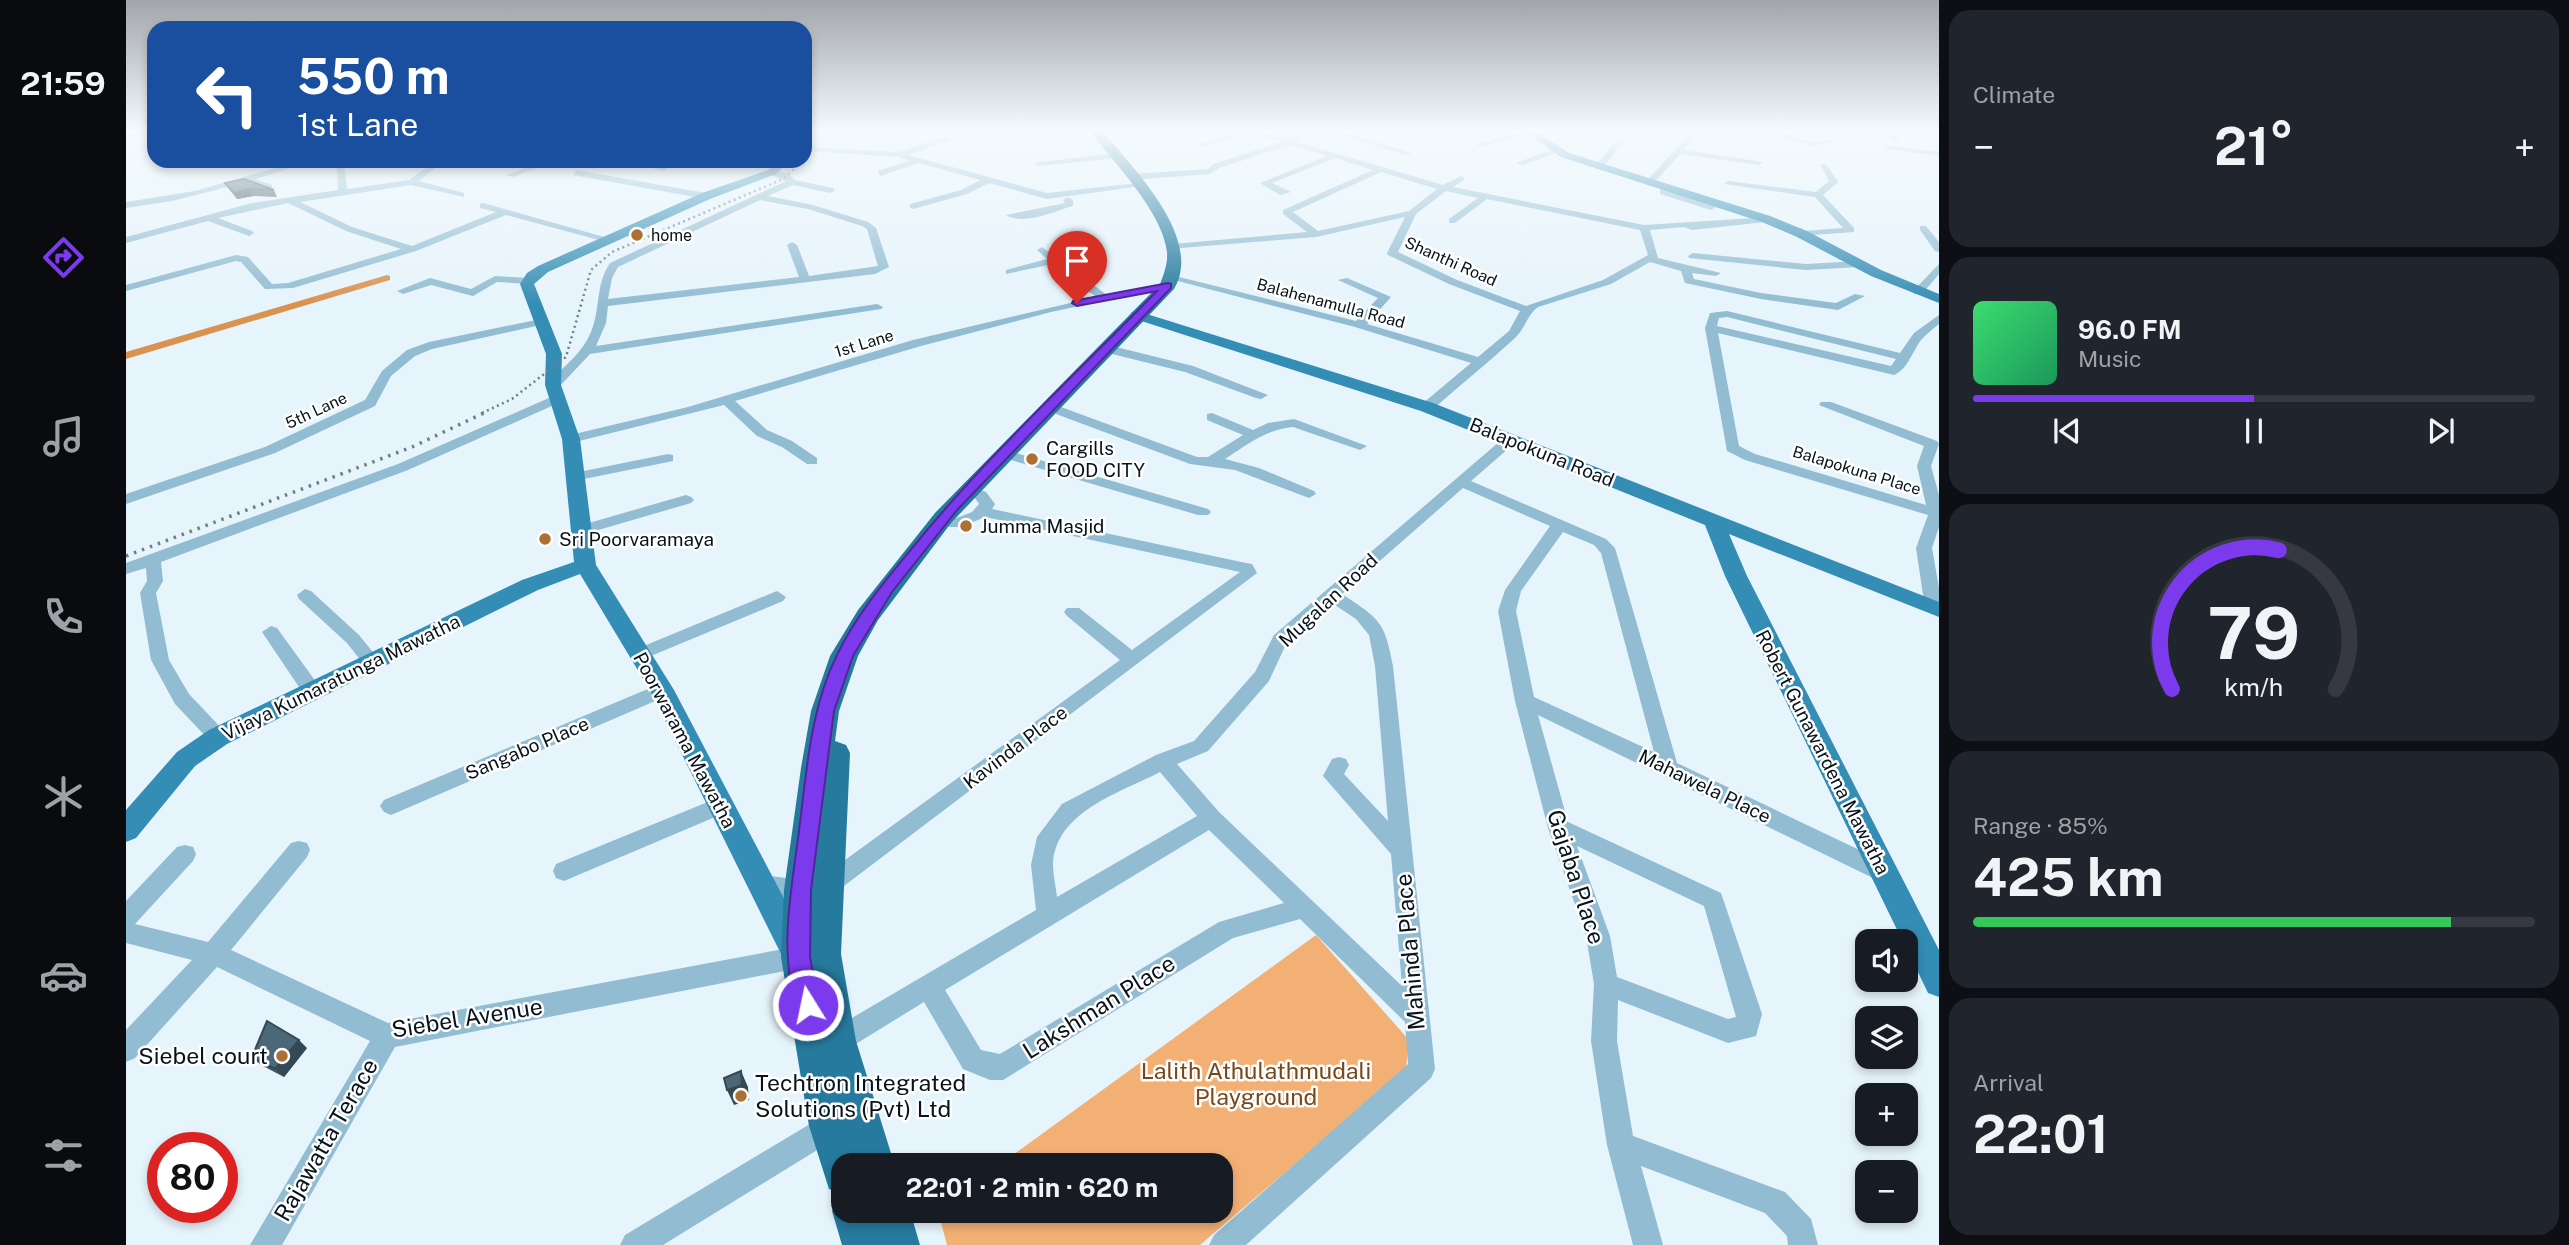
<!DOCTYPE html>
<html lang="en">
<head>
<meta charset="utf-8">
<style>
	:root { --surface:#171b24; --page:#20242c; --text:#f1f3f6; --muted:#9ea1a6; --line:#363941; --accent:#7c3aed }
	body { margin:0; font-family:"Public Sans",sans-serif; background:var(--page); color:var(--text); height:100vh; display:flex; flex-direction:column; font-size:26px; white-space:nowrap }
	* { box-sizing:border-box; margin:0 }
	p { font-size:23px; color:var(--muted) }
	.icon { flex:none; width:38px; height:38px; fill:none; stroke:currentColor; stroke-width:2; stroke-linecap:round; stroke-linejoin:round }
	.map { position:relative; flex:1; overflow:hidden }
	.sheet { display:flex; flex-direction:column; gap:10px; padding:10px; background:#0d0f14; width:630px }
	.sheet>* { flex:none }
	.banner { position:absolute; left:21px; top:21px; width:665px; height:147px; border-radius:21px; box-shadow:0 4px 10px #0003; background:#1a4fa0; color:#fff; overflow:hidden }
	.tools { position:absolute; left:1729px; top:929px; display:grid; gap:14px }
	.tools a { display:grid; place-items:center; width:63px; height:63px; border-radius:14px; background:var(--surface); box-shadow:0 4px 10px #0003; font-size:35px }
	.speed { position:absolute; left:21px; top:1132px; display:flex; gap:14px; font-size:35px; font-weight:700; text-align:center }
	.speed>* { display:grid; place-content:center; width:91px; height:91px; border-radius:50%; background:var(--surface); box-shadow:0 4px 10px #0003; line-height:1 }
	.speed .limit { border:10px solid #d22; background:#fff; color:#111 }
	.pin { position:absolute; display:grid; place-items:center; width:60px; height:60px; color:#fff; margin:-72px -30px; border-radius:50% 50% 50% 0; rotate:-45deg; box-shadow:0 0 7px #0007 }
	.pin .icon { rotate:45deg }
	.me { position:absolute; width:77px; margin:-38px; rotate:350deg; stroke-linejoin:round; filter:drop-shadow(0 0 5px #0008) }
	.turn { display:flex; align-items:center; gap:24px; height:147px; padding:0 35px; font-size:32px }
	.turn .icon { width:91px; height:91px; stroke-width:2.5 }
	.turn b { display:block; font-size:49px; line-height:60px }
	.big { font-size:52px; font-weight:700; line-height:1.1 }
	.sheet .widget { flex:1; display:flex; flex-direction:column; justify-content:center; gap:10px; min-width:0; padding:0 24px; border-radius:21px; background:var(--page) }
	.sheet .dial { align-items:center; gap:0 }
	.dial svg { height:182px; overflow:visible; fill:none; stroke:var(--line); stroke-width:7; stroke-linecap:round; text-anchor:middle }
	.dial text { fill:var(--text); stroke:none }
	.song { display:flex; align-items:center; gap:21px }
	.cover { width:84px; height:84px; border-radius:10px; background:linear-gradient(135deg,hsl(140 70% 55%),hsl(150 70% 35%)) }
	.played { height:7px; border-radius:4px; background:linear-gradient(90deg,var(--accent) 50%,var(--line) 50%) }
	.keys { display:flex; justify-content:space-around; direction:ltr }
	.heat { display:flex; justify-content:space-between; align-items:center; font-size:38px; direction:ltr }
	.charge { height:10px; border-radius:5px; background:linear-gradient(90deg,#34c759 85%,var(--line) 0) }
	.trip { position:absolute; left:705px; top:1153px; width:402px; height:70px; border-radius:21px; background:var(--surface); box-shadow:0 4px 10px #0003; font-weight:700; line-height:70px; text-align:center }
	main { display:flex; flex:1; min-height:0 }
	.menu { display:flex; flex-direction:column; width:126px; justify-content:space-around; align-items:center; background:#090b0e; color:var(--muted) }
	.menu .icon { width:49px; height:49px }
	.menu .active { color:var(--accent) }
	.menu b { font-size:32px; color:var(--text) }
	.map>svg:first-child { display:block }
	.green { fill:#f3b075 }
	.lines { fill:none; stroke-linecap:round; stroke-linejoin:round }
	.canal { fill:#d99250; fill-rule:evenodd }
	.minor { fill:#92bcd1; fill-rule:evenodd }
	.major { fill:#348db4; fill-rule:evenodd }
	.highway { fill:#257a9d; fill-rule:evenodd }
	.rail-far1 { stroke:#717e84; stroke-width:2.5; stroke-dasharray:2 3.5; stroke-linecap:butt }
	.rail { stroke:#717e84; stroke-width:3.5; stroke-dasharray:2.5 6; stroke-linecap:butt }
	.wall { fill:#405966 }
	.shaded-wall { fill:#344953 }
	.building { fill:#4a6877; stroke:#344953; stroke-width:2 }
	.route { fill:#7c3aed; stroke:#51269a; stroke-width:2 }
	.poi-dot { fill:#ad6f34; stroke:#fefefe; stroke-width:2.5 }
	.labels { text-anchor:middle; stroke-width:5; stroke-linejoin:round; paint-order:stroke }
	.far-poi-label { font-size:16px; fill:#071319; stroke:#fefefe; text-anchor:start }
	.far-street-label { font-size:16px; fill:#071319; stroke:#fefefe }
	.poi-label { font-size:19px; fill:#071319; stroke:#fefefe; text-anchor:start }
	.street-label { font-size:19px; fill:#071319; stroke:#fefefe }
	.near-street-label { font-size:23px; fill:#071319; stroke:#fefefe }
	.near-poi-label { font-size:23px; fill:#071319; stroke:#fefefe; text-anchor:end }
	.near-park-label { font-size:23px; fill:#784818; stroke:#fefefe }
</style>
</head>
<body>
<main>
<nav class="menu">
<b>21:59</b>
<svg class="icon active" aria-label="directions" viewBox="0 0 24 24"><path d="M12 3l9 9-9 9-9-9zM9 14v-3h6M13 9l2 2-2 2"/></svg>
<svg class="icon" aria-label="music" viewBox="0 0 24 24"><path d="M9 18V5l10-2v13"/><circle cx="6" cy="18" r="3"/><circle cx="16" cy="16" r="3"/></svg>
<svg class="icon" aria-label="phone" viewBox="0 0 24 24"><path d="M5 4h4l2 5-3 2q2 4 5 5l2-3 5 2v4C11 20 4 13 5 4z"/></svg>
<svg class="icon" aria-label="climate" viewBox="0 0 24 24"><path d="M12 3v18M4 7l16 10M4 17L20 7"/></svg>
<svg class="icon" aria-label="car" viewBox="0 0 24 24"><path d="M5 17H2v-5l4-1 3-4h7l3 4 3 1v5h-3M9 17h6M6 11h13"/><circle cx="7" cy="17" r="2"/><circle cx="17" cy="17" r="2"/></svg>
<svg class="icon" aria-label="filters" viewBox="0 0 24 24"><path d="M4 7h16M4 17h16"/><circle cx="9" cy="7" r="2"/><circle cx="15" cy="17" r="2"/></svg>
</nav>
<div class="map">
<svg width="1813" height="1245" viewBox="0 0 1813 1245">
	<rect width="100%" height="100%" fill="#e6f4fb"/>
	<path class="green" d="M1190 935 1283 1040 1280 1069 1074 1245H821L812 1211H1096V1166L873 1165Z"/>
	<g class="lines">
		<path class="canal" d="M261 275 264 276V280L0 359V352Z"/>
		<g class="minor">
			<path d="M28 131V134L0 139V135Z"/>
			<path d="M1055 131H1066L1067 132 1063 134Z"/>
			<path d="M1114 131H1133L1163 140 1182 131H1192L1171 142 1317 185 1335 176 1339 179 1327 187 1518 225 1643 217V221L1640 222 1566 230 1558 227 1524 230 1532 258 1595 273 1590 276 1566 273 1568 279 1635 293 1710 303 1729 294 1739 296 1712 310 1635 299 1559 283 1555 271 1524 262 1485 284 1412 307C1401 315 1399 329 1389 338 1362 363 1334 385 1306 410H1296V404L1345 363 1229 327 1040 278 1045 275 1230 321 1252 298 1212 280 1221 278 1265 297 1241 324 1352 357 1383 331 1394 311 1323 284 1262 255 1261 253 1279 217 1190 237 1043 249V245L1047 244 1181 232 1157 214V210L1247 170 1209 158 1146 183 1165 192 1154 195 1134 183 1201 156 1164 145 1093 168 1084 174 1005 180 1001 177 1005 174 1082 169 1087 164 1155 142 1124 133 1075 147 1071 145ZM1255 172 1311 189 1283 211 1192 231 1167 212ZM1320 191 1352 198 1323 219V223H1329L1361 199 1514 230 1522 255 1477 280 1400 306 1331 280 1272 252 1290 214Z"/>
			<path d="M1201 131H1213L1286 153 1279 155Z"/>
			<path d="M1301 131H1313L1289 138 1285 136Z"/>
			<path d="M1567 131H1575L1558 150 1637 162 1633 165 1554 154 1527 184H1521V180Z"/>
			<path d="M1580 131 1655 133 1688 142 1705 140 1709 142 1688 146 1655 137Z"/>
			<path d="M1772 131H1781L1770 141H1764V137Z"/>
			<path d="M1412 132 1409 136 1381 139 1354 147 1350 145 1380 135Z"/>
			<path d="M822 136 825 140 782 155 921 193 1012 183 1016 186 921 199 863 183 841 194 787 209 784 208V204L835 190 854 180 793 163 754 176 751 171 784 161 773 157 679 151V147L772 152Z"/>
			<path d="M1492 138 1499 140 1476 169H1470V165Z"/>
			<path d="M1759 145 1813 152V156L1762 149Z"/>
			<path d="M1428 149 1435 151 1397 165 1390 163Z"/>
			<path d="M989 153 992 158 912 166 908 163Z"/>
			<path d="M35 161H49L30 166V162Z"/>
			<path d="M173 161H186L130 179 146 185V189L121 182 46 201 0 208V202L69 191Z"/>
			<path d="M207 161H215L219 170 221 189 283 180 309 161H318L293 181 338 193V197L285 185 174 202 226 227 286 246 370 212 354 208V204L357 203 489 240 484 243 380 215 290 251 167 288 139 289 115 262 110 261 0 291V285L110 255 122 257 146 284 162 283 275 249 220 231 162 203 92 218 126 231 128 233 123 236 82 221 0 243V237L126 203 212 190 211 170Z"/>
			<path d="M417 161H429L387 177 380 175Z"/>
			<path d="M497 161H515L542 168 538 171Z"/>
			<path d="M1694 164H1700L1712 182 1697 195 1728 228V232L1673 236 1671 234 1676 231 1717 228 1689 197 1598 184 1602 181 1690 192 1703 181Z"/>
			<path d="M646 169 664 175 669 180 707 188 709 190 704 193 667 185 642 196 687 205 742 222 750 228 763 267 749 274 482 306 480 323 470 346 751 304 757 307 755 309 464 354 432 388H422V382C438 367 457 352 465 332 475 308 469 285 484 263L660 181 643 174ZM634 200 682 209 736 226 741 229 752 266 683 276 671 245 666 242 661 245 673 277 482 299 486 278 492 267Z"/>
			<path d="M450 170 580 193 585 196 580 199 447 175Z"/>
			<path d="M1543 185 1547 188 1544 191 1590 207 1585 210 1534 194V190Z"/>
			<path d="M942 197 947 200V206C929 211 898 226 880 215L939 203 937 200Z"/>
			<path d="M1794 226H1800L1813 242V252L1809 251 1794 230Z"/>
			<path d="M916 247 981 295 1042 283 1047 286 925 312 795 346 609 401 641 430 666 441 691 458V464H681L656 447 631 436 598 405 445 443 438 439 440 436 562 407 787 340 970 297 927 264 880 274V270L921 259 911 250Z"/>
			<path d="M1567 253 1680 264 1733 261 1738 264 1733 267 1680 270 1563 258 1562 256Z"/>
			<path d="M1813 264V274L1796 294H1788V290Z"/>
			<path d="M369 276 403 278 408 281 403 284 371 282 347 296 305 285 277 294 271 291 304 278 345 289Z"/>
			<path d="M1601 311 1774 353 1788 333 1813 315V324C1807 329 1800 334 1795 340 1786 352 1782 369 1768 375L1592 333 1613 446 1629 454 1800 505 1791 466 1798 446 1693 405 1695 402H1705L1811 441 1813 444 1805 466 1813 495V527L1806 548 1813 588V612H1802L1799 608 1790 548 1802 515 1619 460 1601 451 1579 328 1584 313ZM1601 317 1770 359 1765 366 1591 326 1593 318Z"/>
			<path d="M415 319 421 322 419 324 306 349 289 356 265 376 249 406 149 453 0 504V494L139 447 239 400 256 371 281 350 303 342Z"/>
			<path d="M990 347 1067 366 1142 395 1135 399 1130 398 1059 372 986 354 984 351Z"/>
			<path d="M432 394 437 395V401L282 470 35 562 37 581 30 593 43 660 63 694 99 732 102 737 99 742 92 744 85 742 49 704 25 660 14 593 21 581 20 568 0 574V563L272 464Z"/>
			<path d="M935 407 1071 457H1082L1117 435 1081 420V414L1086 413 1127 430 1142 423 1168 419 1241 446 1234 450 1167 427C1141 429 1120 445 1099 459L1133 468 1188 491 1190 494 1183 498 1109 470 1064 464 930 414V408Z"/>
			<path d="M1385 435 1392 439 1390 442 1345 481 1480 539 1489 548 1551 763 1765 865 1768 872 1765 879 1757 882 1749 879 1412 715 1442 822 1595 893 1636 1014 1630 1036 1602 1043 1492 1000 1491 1041 1507 1136 1659 1192 1685 1219 1692 1245H1662L1661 1236 1639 1213 1515 1166 1537 1245H1507L1481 1145 1465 1041 1468 984 1460 936 1422 828 1389 701 1372 611 1379 590 1424 526 1337 488 1216 594C1254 619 1259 622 1267 666L1309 1069 1305 1078 1120 1245H1083L1088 1235 1282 1064 1279 1022 1174 919 1107 938 877 1080H864L837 1069 798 1002 720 1050 711 1054 702 1050 698 1041 702 1032 910 910 905 865 911 837 936 804 1030 755 1068 741 1129 672 1148 635 1380 436ZM1437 532 1468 545 1475 553 1528 752 1408 697 1390 611 1395 591ZM1206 603 1230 619 1243 635 1249 666 1262 821 1218 774 1223 765 1220 759 1213 757 1206 759 1197 776 1265 854 1276 986 1093 812 1051 764 1082 751 1143 681 1161 642ZM1034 772 1071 816 931 897C930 887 927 875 927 864 930 811 994 793 1034 772ZM1083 830 1158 903 1093 922 874 1054 855 1050 819 990ZM1451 846 1578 906 1610 1017 1602 1019 1491 977 1484 936Z"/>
			<path d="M890 453 1082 509 1085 512 1082 515H1072L885 460 883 457Z"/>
			<path d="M542 454 547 455V461L448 481 441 477 448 473Z"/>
			<path d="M855 490 860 492 869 504 866 509 1120 563 1126 564 1131 573 710 892 675 900 629 892 626 885 629 878 637 875 675 880 697 876 994 660 941 616 938 612 941 608H953L1006 650 1114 572 859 517 835 527H823L821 524 823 521 846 512 853 504 847 495Z"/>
			<path d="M560 495 565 497 568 500 565 503 455 535 447 530 449 527Z"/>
			<path d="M179 589 185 591 233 635 254 661 251 666H239L221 643 173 599 171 595Z"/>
			<path d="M651 591 660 597 657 601 520 658H508L505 654 508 650Z"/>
			<path d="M145 626 151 628 193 686 195 691 193 696H179L136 632Z"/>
			<path d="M536 683 543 685 545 690 543 695 272 812 265 815 258 812 254 806 258 800Z"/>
			<path d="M594 797 601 800 605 806 601 812 438 881 430 878 427 871 430 864Z"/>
			<path d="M173 841 181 843 184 850 181 857 105 950 262 1023 679 945 687 948 691 956 687 964 679 967 269 1047 156 1245H124L244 1041 91 967 9 1058 0 1062V1030L66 960 0 943V901L51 847 59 845 67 847 70 854 67 861 9 924 82 942 165 843Z"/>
			<path d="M704 1112 714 1116 718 1126 714 1136 537 1245H494L499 1235Z"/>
		</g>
		<g class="major">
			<path d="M1399 131H1410L1443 153 1644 216 1681 231 1755 270 1813 294V303L1745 276 1671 237 1636 222 1435 157Z"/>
			<path d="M651 161H663L650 174 584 199 422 272 408 284 436 354 435 385 454 439 470 565 548 690 681 942 686 952 681 962 670 966 659 962 525 692 454 574 412 590 101 744 69 766 10 838 0 842V810L51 752 83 730 396 580 448 562 436 439 419 385 420 354 394 284 401 273 412 266 576 193 642 170Z"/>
			<path d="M1011 311 1307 403 1813 602V617L1603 534 1621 576 1813 950V997L1802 993 1780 947V942H1777L1599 576 1579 525 1295 411 1006 318 1004 315 1006 312Z"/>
		</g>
		<path class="highway" d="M964 131H976C1007 168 1078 238 1048 289L825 523 752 620 732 656 713 711 709 741 720 745 724 753 715 954 730 1041 769 1166H718V1211H784L794 1245H716L706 1211 716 1194 703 1189 683 1126 655 957 658 890 675 768 685 711 704 656 732 610 809 513 1034 284C1038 274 1042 263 1041 252 1036 211 988 163 964 131Z"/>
		<path class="rail-far1" d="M356 413 386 399 440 357 465 270 486 252 657 179 677 161"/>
		<path class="rail" d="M0 556 286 447 360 412"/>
	</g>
	<g class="wall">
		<path d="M99 183 148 190 151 197 127 196 111 199 103 189Z"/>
		<path d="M181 1048 158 1077 135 1065 126 1057Z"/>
	</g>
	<g class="shaded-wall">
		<path d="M124 189 127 196 111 199 108 193Z"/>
		<path d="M173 1040 181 1048 158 1077 149 1069Z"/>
		<path d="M615 1071 622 1087 623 1100 608 1105 601 1090Z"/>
	</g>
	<g class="building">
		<path d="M118 179 148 190 124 189 108 193 99 183Z"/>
		<path d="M141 1021 173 1040 149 1069 126 1057Z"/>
		<path d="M615 1071 616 1085 601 1090 598 1078Z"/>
	</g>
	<linearGradient id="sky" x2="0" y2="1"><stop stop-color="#a2a6ab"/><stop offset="0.43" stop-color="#f4fafd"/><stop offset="1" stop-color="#f4fafd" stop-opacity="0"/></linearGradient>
	<rect width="1813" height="305" fill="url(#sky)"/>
	<path class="route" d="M1042 283 1045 284V288L832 509 766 592 727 656 708 711 685 890 684 957 693 1005 690 1013 682 1016 674 1013C652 963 664 898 671 846 680 783 682 713 711 655 730 615 759 581 787 547 861 456 949 375 1031 291L951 306 946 303 947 301Z"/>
	<g class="poi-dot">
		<circle cx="511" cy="235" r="7"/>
		<circle cx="906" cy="459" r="7"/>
		<circle cx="840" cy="526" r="7"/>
		<circle cx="419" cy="539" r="7"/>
		<circle cx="156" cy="1056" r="7"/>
		<circle cx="615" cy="1096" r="7"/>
	</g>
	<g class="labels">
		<g class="far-poi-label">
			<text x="525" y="241">home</text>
		</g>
		<g class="far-street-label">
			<text transform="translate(1325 261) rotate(24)" y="6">Shanthi Road</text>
			<text transform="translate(1205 303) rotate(15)" y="6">Balahenamulla Road</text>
			<text transform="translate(738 343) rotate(-17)" y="6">1st Lane</text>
			<text transform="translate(190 410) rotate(-25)" y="6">5th Lane</text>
			<text transform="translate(1731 470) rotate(17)" y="6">Balapokuna Place</text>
		</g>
		<g class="poi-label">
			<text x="920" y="455">Cargills<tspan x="920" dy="22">FOOD CITY</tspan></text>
			<text x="854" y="533">Jumma Masjid</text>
			<text x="433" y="546">Sri Poorvaramaya</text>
		</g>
		<g class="street-label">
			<text transform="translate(1416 452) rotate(22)" y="7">Balapokuna Road</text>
			<text transform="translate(1202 600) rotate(-43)" y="7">Mugalan Road</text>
			<text transform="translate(215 677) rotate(-26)" y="7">Vijaya Kumaratunga Mawatha</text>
			<text transform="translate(559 740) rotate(62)" y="7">Poorwarama Mawatha</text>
			<text transform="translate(889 747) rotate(-37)" y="7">Kavinda Place</text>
			<text transform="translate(401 748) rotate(-23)" y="7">Sangabo Place</text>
			<text transform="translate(1697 752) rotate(63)" y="7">Robert Gunawardena Mawatha</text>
			<text transform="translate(1579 786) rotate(26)" y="7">Mahawela Place</text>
		</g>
		<g class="near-street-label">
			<text transform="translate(1450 877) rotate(72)" y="8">Gajaba Place</text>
			<text transform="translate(1284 952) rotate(-95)" y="8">Mahinda Place</text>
			<text transform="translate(973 1007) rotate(-32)" y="8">Lakshman Place</text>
			<text transform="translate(341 1018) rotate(-9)" y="8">Siebel Avenue</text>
			<text transform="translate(200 1140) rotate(-60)" y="8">Rajawatta Terace</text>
		</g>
		<g class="near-poi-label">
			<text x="142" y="1064">Siebel court</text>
			<text x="629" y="1091" text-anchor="start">Techtron Integrated<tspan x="629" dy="26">Solutions (Pvt) Ltd</tspan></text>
		</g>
		<g class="near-park-label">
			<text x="1130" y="1079">Lalith Athulathmudali<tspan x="1130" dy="26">Playground</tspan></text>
		</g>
	</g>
</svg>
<div class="tools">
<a><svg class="icon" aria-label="sound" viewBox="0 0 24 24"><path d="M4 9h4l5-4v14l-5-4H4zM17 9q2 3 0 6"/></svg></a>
<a><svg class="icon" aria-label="layers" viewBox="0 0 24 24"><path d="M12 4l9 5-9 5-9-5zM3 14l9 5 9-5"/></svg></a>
<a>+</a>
<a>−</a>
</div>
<div class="speed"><div class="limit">80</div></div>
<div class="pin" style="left:951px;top:303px;background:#d93025"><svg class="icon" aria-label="arrive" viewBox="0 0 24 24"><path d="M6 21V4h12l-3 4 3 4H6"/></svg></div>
<svg class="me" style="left:682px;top:1005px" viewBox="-20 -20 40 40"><circle r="17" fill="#7c3aed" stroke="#fff" stroke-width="3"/><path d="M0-11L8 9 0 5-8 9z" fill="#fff"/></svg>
<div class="trip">22:01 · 2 min · 620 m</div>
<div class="banner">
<div class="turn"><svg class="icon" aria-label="left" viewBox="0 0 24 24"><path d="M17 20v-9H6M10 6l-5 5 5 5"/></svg><div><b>550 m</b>1st Lane</div></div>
</div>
</div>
<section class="sheet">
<div class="widget"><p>Climate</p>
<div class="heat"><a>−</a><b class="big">21°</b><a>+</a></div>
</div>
<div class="widget">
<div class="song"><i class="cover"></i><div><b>96.0 FM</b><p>Music</p></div></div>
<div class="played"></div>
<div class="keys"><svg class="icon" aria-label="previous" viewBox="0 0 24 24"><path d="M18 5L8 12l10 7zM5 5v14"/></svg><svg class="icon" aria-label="pause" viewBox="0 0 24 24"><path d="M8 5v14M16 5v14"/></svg><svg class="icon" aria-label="next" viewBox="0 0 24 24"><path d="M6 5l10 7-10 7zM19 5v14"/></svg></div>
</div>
<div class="widget dial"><svg viewBox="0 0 100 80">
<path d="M14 69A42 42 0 1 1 86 69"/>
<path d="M14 69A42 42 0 0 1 61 8" stroke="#7c3aed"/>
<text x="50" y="56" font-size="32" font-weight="700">79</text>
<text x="50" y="72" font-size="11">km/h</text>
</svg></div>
<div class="widget"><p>Range · 85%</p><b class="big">425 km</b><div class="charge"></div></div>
<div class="widget"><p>Arrival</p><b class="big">22:01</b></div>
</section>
</main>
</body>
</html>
